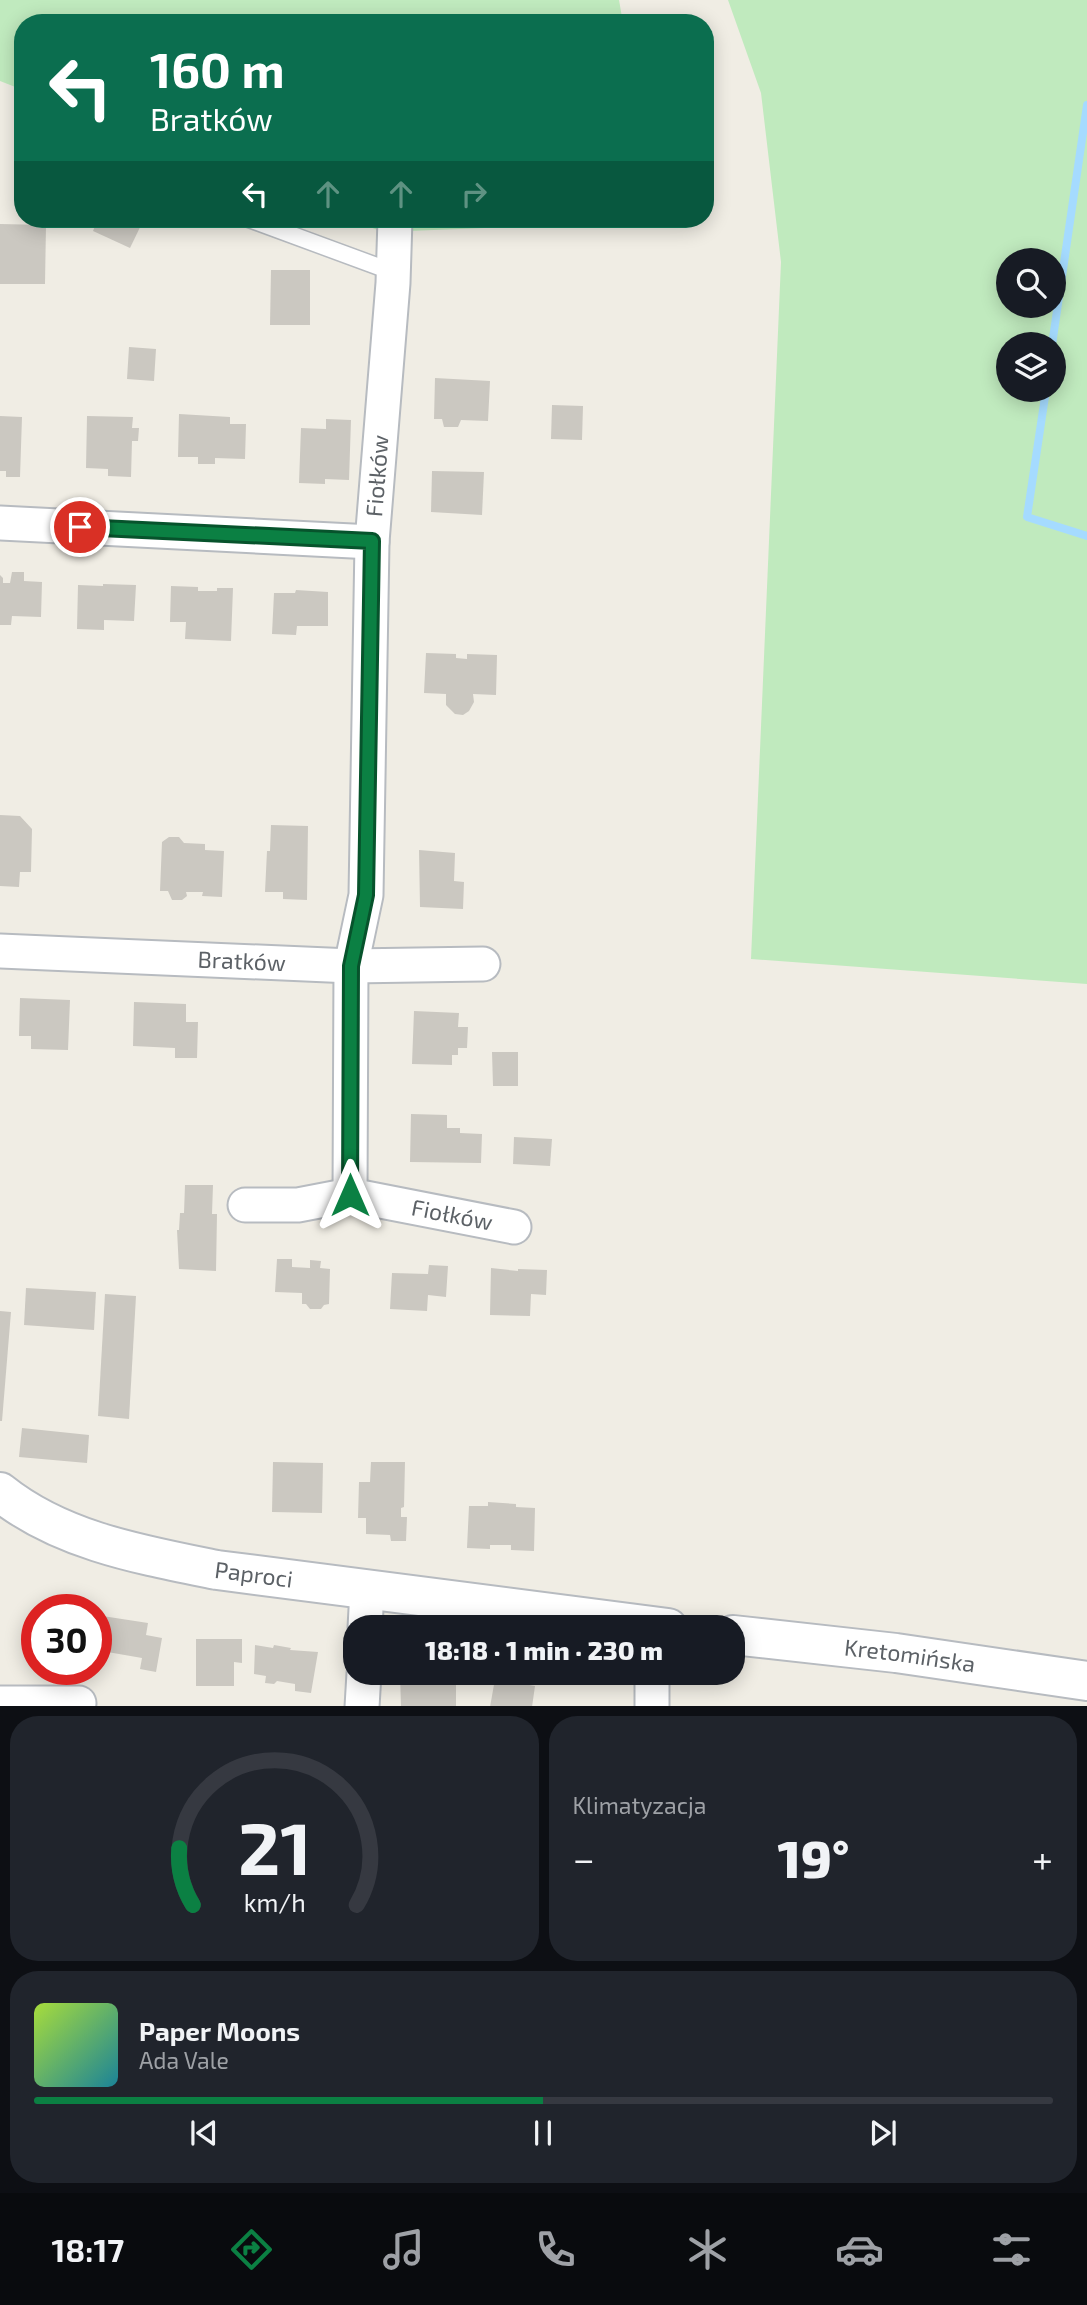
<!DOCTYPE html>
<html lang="pl">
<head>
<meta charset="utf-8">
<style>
	:root { --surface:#171b24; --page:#20242c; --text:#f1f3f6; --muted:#9ea1a6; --line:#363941; --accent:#0b8043 }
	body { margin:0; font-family:"Exo 2",sans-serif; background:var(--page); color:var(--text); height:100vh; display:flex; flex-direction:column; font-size:26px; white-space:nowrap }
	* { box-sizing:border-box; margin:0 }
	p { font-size:23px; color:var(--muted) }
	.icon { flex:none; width:38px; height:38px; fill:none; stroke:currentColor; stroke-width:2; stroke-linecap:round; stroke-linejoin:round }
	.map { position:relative; height:1706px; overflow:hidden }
	.panel { display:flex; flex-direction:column; gap:10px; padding:10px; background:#0d0f14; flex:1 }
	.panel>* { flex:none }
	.top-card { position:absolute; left:14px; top:14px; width:700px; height:214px; border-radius:28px; box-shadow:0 4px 18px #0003; background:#0b6e4f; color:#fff; overflow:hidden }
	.tools { position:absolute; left:996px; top:248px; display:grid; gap:14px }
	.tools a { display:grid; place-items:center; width:70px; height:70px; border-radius:50%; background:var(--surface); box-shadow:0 4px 18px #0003; font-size:35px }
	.speed { position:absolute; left:21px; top:1594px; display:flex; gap:14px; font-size:35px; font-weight:700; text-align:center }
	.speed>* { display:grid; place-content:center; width:91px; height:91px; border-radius:50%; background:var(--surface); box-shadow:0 4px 18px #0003; line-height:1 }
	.speed .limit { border:10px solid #d22; background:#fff; color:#111 }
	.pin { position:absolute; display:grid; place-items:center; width:60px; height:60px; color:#fff; margin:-30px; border:4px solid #fff; border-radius:50%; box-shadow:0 2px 7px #0007 }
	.me { position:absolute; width:77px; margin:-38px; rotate:0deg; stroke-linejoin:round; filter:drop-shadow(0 0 5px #0008) }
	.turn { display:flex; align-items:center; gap:24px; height:147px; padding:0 21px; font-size:32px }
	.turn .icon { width:91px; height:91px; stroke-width:2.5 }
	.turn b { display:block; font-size:49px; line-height:60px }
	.lanes { display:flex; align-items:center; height:66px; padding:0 21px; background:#0003; justify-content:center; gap:35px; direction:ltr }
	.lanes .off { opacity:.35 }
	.big { font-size:52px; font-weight:800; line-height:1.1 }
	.panel .card { flex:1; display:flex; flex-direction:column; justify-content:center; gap:10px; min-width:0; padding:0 24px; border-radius:28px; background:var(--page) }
	.panel .dial { align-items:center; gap:0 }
	.dial svg { height:182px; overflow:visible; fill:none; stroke:var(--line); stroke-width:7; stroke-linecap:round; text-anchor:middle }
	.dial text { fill:var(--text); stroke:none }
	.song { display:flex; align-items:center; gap:21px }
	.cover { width:84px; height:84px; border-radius:10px; background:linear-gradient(135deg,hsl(80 70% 55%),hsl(190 70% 35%)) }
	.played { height:7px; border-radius:4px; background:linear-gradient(90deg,var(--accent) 50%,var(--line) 50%) }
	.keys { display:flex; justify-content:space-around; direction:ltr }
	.heat { display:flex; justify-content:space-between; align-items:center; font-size:38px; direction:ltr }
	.panel .tiles { flex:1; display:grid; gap:10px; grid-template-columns:1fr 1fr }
	.card:last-child { grid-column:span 2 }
	.trip { position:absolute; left:343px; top:1615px; width:402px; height:70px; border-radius:28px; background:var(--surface); box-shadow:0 4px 18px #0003; font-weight:800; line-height:70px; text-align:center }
	.tabs { display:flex; height:112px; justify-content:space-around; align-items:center; background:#090b0e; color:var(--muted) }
	.tabs .icon { width:49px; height:49px }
	.tabs .active { color:var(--accent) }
	.tabs b { font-size:32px; color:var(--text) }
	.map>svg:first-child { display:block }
	.green { fill:#c0eabe; fill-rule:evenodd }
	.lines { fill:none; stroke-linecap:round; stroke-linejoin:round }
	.stream { stroke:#a5dbff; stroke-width:8 }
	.building { fill:#cbc8c1 }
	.service-casing { stroke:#b7bbc0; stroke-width:19 }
	.minor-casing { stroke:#b7bbc0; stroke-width:37 }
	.tertiary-casing { stroke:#b7bbc0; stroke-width:42 }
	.service { stroke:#fff; stroke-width:16 }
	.minor { stroke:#fff; stroke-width:33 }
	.tertiary { stroke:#fff; stroke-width:38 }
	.route-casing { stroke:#07532c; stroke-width:18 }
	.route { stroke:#0b8043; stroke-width:12 }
	.labels { text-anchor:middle; stroke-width:6; stroke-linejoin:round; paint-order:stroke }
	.street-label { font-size:23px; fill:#5c6166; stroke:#fff }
</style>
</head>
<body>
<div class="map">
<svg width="1087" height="1707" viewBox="0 0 1087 1707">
	<rect width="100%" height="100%" fill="#f0ede4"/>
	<g class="green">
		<path d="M0 0H619L623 23H23V90L0 81Z"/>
		<path d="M728 0H1087V984L751 959 781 262 761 93ZM1008 261H1054V306H1008ZM1008 345H1054V390H1008Z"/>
		<path d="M349 219H658V221L383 232Z"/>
	</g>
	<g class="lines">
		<g class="stream">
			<path d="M1052 345 1087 105"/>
			<path d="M1046 390 1027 517 1087 536"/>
		</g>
	</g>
	<g class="building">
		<path d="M98 219H144L130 248 93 231Z"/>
		<path d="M0 224 46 225 45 284H0Z"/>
		<path d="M271 270H310V325H270Z"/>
		<path d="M129 347 156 349 154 381 127 379Z"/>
		<path d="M435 378 490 381 488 421 461 420 458 427H444L442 419H434Z"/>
		<path d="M552 405 583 406 582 440 551 439Z"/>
		<path d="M179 414 230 417V424H246L245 459 215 458V464H198V457H178Z"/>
		<path d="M0 416 22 417 20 477H6V471H0Z"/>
		<path d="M87 416 133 417 132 428H139L138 441H132L131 477 108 476V469L86 468Z"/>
		<path d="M326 419 351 420 349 480 325 479V484L299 483 301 428 326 429Z"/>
		<path d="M432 471 484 472 482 515 431 512Z"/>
		<path d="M12 572H24V581L42 582 41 617 12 616 11 625H0V575L3 578V583H10Z"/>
		<path d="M103 584 136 585 134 621 104 620V630L77 629 78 585 103 586Z"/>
		<path d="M171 586 198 587V591H217V588H233L231 641 185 639 186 622H170Z"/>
		<path d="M296 590 328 592V626H297L296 635 272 634 274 593H295Z"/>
		<path d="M426 653 456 654V658L467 659V654L497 655 496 695 473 694 474 702 469 711 463 715 455 714 446 705V694L424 693Z"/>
		<path d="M0 815 20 816 32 829 31 872H20L19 887 0 886Z"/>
		<path d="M271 825 308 826 307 900 283 899V892H265L267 851H270Z"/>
		<path d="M169 837H179L184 843 205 844V850L224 851 222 897 202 896 203 892H186L187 896 182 900H172L168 891H160L162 842Z"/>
		<path d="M419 850 455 853 454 881 464 882 463 909 420 907Z"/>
		<path d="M20 998 70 1000 68 1050 31 1049V1036H19Z"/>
		<path d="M134 1002 186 1004V1022H198L197 1058H175V1048L133 1046Z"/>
		<path d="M414 1011 459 1013 458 1027H468L467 1048H458V1055H452V1065L412 1064Z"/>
		<path d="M492 1052H518V1086H493Z"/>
		<path d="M411 1114 447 1115V1128H460V1133L482 1134 481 1163 410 1162Z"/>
		<path d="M514 1137 552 1139 550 1166 513 1164Z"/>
		<path d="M185 1185H213L212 1214H217L216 1271 179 1269 177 1230H179L180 1213H184Z"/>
		<path d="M277 1259H292V1267L310 1268V1260L321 1261 320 1268 330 1269 329 1304 324 1305 321 1309H310L306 1304H302V1293L275 1292Z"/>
		<path d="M429 1265 448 1266 446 1297 428 1295 427 1311 390 1309 392 1273 428 1274Z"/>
		<path d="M491 1268 518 1271V1269L547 1270 546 1295 531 1294 530 1316 490 1315Z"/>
		<path d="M26 1288 96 1292 94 1330 24 1325Z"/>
		<path d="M105 1294 136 1296 129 1419 98 1416Z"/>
		<path d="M0 1311 11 1312 2 1421H0Z"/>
		<path d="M22 1428 89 1435 87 1463 19 1457Z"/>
		<path d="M273 1462 323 1463 322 1513 272 1512Z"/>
		<path d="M371 1462H405L404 1507 401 1508V1517H407L406 1541H391L390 1535 366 1534V1518H358L359 1482H370Z"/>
		<path d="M488 1502 516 1504V1507L535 1508 534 1551 511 1550V1545H490V1549L467 1548 469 1506H488Z"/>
		<path d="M96 1615 148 1623 146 1635 162 1638 156 1672 140 1669 142 1658 96 1650Z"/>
		<path d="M196 1639H242V1663L234 1662V1686H196Z"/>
		<path d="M255 1645 273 1648 274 1645 291 1648 290 1650 318 1652 311 1693 295 1691V1684L277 1681 274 1684 265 1683 266 1676 254 1674Z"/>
		<path d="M400 1673 456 1674V1707H401Z"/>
		<path d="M495 1679 535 1686 532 1707H490Z"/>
	</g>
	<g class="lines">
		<g class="service-casing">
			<path id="service" d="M249 219 393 272"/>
		</g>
		<g class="minor-casing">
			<g id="minor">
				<path d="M0 523 372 542"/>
				<path id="s1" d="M0 951 351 966 483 964"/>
				<path id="s2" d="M350 1195 351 966 366 895 372 542 393 283 395 219"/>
				<path id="s3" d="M245 1205H298L350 1195 514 1227"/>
				<path d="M365 1628 367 1590"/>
				<path d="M652 1673V1707"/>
				<path d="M0 1703H79"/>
				<path d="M362 1707 364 1673"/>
			</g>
		</g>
		<g class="tertiary-casing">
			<g id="tertiary">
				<path id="s4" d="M0 1492C61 1541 142 1555 217 1570L668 1628"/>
				<path id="s5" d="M733 1635 896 1653 1087 1681"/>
			</g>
		</g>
		<use href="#service" class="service"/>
		<use href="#minor" class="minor"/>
		<use href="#tertiary" class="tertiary"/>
	</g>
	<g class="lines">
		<g class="route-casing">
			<path id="route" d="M80 527 372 541 366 895 351 966 350 1195"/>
		</g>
		<use href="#route" class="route"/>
	</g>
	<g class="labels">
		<g class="street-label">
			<text dy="8" stroke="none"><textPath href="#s2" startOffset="721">Fiołków</textPath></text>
			<text dy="8" stroke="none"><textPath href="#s1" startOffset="242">Bratków</textPath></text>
			<text dy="8" stroke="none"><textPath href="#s3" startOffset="210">Fiołków</textPath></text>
			<text dy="8" stroke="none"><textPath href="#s4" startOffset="270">Paproci</textPath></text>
			<text dy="8" stroke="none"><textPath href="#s5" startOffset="178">Kretomińska</textPath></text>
		</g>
	</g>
</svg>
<div class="tools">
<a><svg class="icon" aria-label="search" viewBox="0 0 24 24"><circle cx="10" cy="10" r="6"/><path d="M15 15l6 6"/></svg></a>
<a><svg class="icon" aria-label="layers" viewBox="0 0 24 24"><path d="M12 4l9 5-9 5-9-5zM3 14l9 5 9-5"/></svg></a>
</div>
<div class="speed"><div class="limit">30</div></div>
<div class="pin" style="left:80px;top:527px;background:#d93025"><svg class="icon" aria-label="arrive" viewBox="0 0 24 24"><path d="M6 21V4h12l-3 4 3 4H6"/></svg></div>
<svg class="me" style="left:350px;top:1195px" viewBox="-20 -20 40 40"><path d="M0-17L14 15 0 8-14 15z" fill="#0b8043" stroke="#fff" stroke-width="4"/></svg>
<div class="trip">18:18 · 1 min · 230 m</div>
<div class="top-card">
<div class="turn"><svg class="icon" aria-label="left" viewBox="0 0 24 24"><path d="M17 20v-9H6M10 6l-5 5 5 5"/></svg><div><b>160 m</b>Bratków</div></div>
<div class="lanes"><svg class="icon" aria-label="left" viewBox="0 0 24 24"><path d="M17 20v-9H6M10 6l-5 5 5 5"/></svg><svg class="icon off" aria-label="ahead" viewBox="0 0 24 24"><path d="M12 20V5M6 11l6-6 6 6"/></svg><svg class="icon off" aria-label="ahead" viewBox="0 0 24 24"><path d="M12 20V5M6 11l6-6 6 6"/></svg><svg class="icon off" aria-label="right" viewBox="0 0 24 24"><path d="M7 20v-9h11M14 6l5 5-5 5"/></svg></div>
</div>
</div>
<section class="panel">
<div class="tiles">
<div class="card dial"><svg viewBox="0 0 100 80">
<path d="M14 69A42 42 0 1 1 86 69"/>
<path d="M14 69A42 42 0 0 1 8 44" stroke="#0b8043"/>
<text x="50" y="56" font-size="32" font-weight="700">21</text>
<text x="50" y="72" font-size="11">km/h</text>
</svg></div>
<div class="card"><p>Klimatyzacja</p>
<div class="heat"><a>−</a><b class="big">19°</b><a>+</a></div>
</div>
<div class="card">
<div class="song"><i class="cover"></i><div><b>Paper Moons</b><p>Ada Vale</p></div></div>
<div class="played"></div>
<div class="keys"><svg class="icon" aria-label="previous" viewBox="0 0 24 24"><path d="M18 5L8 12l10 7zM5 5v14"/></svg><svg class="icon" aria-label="pause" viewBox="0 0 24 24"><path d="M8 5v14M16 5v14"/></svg><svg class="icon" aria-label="next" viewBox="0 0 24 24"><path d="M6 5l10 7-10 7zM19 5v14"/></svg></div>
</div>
</div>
</section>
<nav class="tabs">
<b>18:17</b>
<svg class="icon active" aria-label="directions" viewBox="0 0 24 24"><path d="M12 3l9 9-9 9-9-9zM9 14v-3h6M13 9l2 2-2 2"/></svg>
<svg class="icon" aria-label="music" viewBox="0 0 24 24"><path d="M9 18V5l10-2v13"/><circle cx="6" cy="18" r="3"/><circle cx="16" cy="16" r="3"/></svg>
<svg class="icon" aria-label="phone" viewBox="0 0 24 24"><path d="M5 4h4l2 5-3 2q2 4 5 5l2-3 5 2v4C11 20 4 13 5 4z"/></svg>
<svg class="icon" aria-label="climate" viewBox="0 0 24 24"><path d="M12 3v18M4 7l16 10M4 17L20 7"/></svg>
<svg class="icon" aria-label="car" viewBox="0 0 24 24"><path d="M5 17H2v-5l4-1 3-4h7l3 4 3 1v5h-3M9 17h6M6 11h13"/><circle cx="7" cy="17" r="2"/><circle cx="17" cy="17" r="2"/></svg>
<svg class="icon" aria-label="filters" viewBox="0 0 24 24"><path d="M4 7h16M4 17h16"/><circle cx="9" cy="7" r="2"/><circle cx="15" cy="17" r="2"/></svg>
</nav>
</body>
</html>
